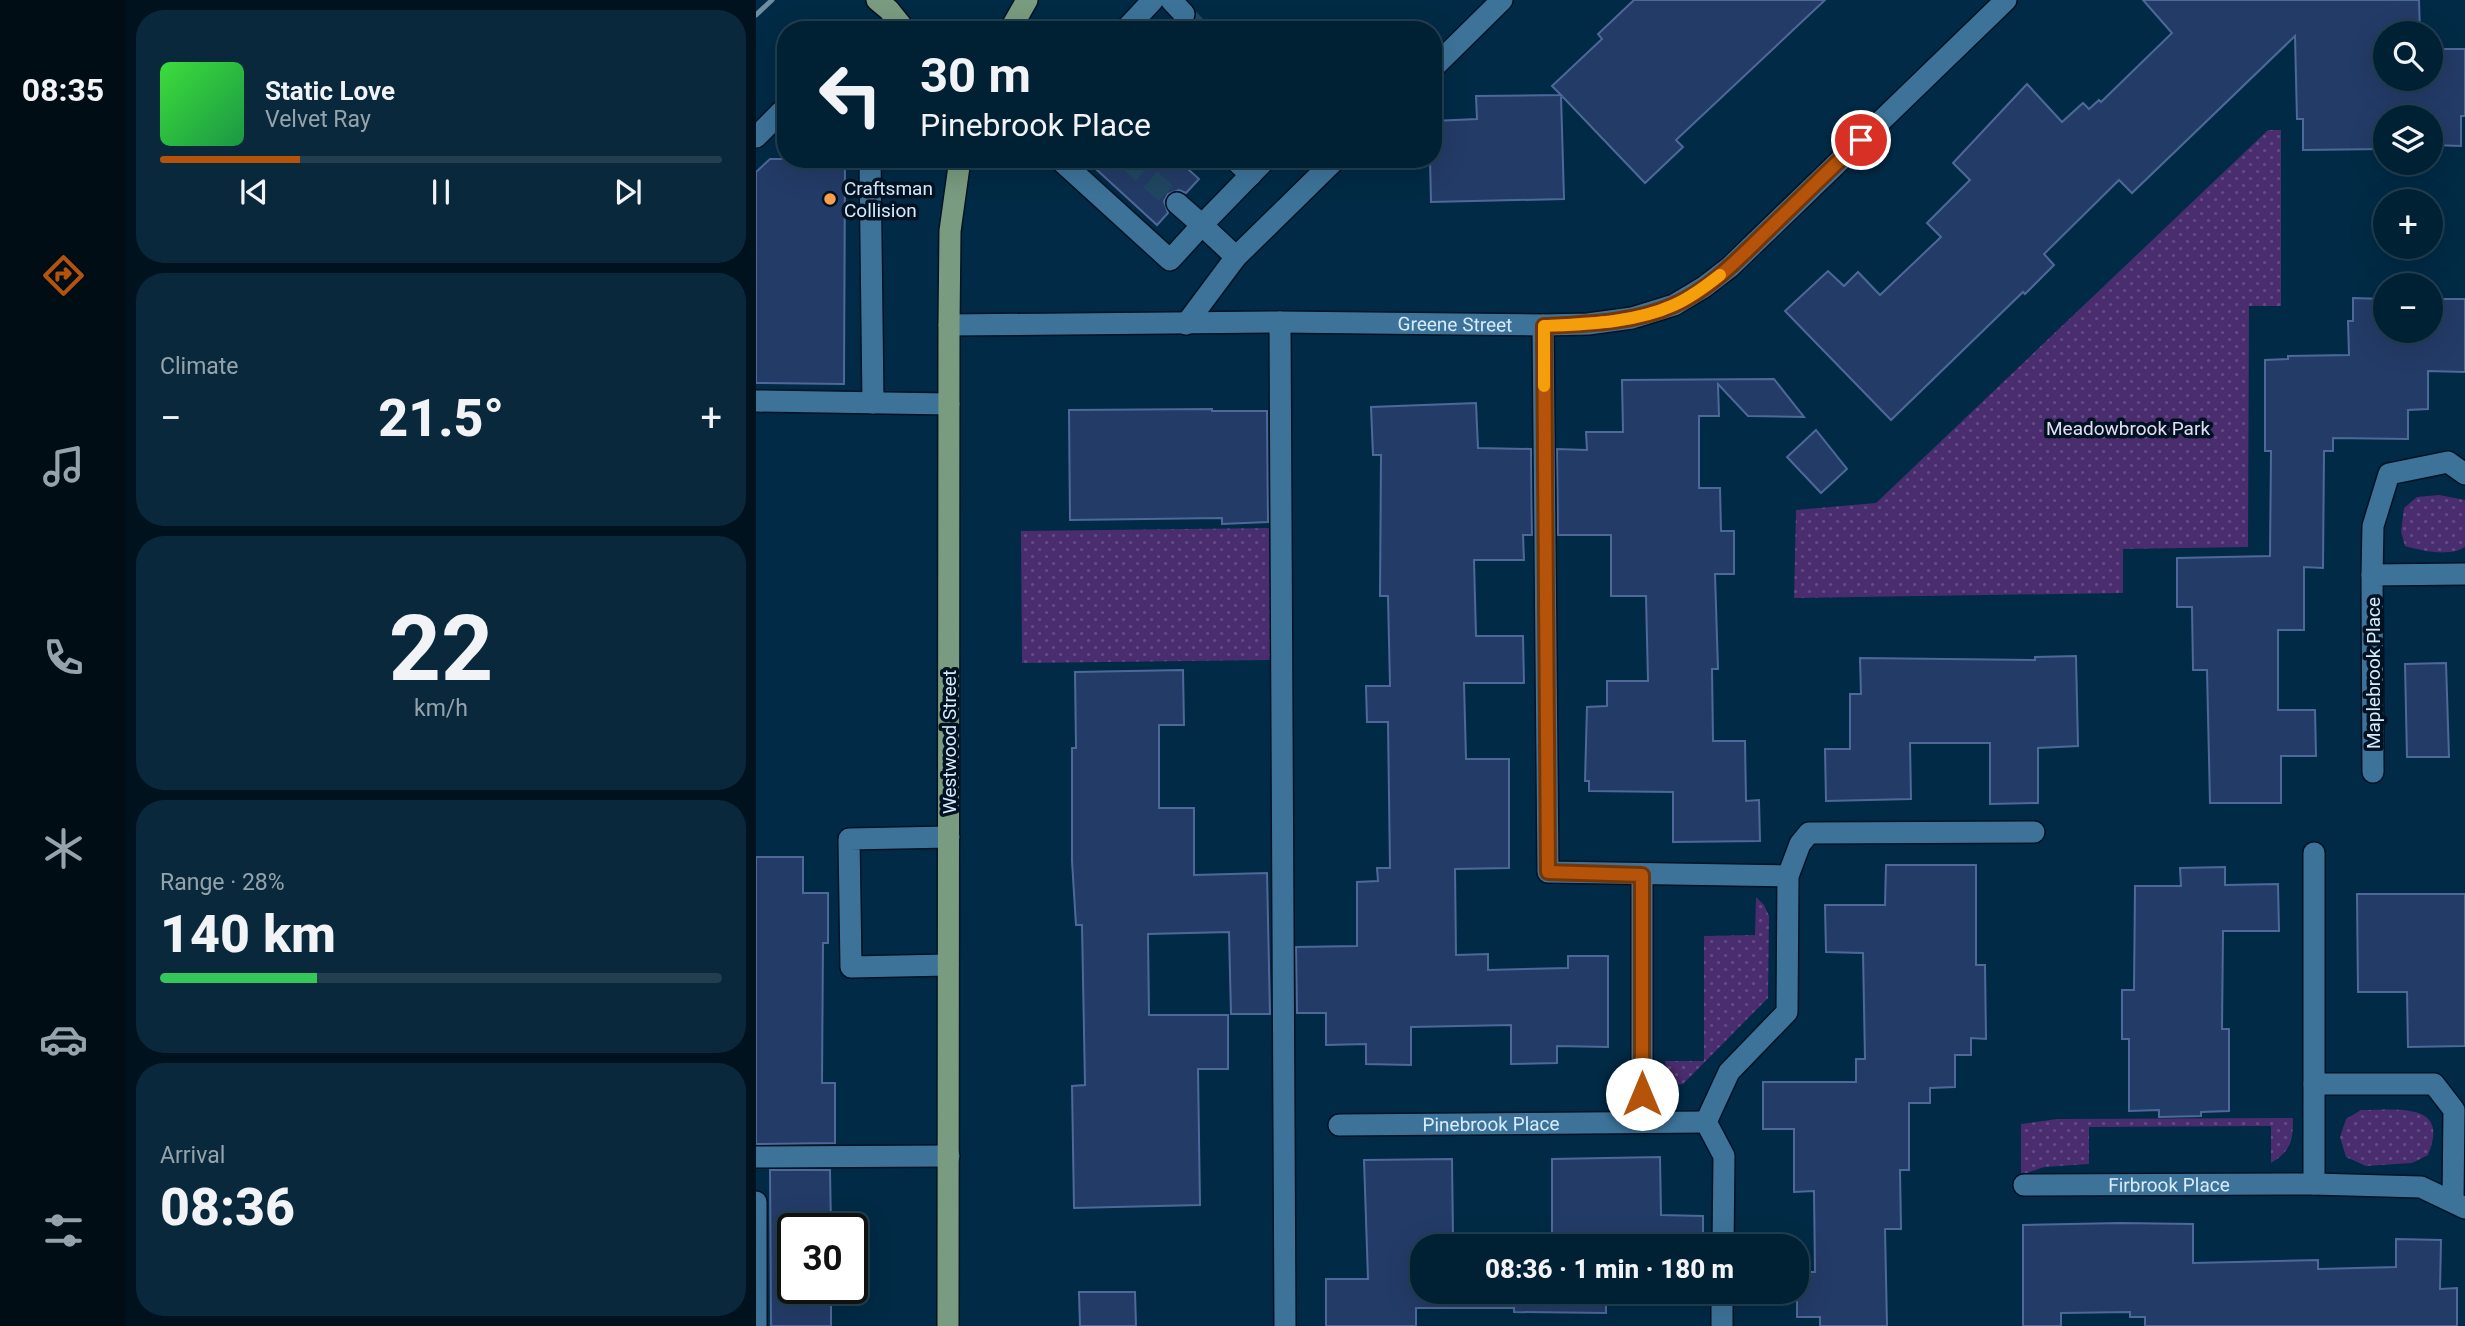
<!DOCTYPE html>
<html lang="en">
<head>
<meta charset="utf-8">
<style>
	:root { --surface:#002034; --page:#0a283c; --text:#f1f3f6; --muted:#95a3ac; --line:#223e4f; --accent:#b45309 }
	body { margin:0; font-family:Roboto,sans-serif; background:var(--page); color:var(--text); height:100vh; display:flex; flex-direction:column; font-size:26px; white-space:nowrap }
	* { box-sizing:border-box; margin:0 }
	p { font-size:23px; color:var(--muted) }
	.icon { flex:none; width:38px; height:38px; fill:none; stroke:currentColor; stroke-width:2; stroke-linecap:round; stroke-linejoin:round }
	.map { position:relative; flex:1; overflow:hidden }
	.side { display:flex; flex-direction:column; gap:10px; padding:10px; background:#00121d; width:630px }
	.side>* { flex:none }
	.banner { position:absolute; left:21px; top:21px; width:665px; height:147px; border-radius:28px; box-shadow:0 7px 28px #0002,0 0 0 2px var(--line); background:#002034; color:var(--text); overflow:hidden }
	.buttons { position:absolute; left:1617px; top:21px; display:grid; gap:14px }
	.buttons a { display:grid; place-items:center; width:70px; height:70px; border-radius:50%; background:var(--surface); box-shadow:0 7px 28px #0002,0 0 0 2px var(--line); font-size:35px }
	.speed { position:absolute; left:21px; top:1213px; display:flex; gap:14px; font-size:35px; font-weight:700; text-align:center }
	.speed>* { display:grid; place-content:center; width:91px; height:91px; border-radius:50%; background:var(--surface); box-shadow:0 7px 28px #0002,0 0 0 2px var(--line); line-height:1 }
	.speed .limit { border:4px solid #111; border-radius:10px; background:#fff; color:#111 }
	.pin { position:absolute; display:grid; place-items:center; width:60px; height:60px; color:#fff; margin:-30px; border:4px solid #fff; border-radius:50%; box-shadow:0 2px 7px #0007 }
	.me { position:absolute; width:77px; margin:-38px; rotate:0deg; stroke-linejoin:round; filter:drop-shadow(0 0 5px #0008) }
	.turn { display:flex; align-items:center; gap:24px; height:147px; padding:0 28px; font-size:32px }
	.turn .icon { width:91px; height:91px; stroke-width:2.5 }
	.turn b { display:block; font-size:49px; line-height:60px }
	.big { font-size:52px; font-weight:800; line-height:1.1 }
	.side .card { flex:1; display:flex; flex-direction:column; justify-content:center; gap:10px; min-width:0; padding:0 24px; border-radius:28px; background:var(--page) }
	.side .dial { align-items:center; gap:0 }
	.dial b { font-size:91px; line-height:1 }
	.song { display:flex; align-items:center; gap:21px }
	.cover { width:84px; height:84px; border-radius:10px; background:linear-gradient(135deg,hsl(120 70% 55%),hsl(140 70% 35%)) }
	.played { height:7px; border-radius:4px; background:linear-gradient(90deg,var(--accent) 25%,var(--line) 25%) }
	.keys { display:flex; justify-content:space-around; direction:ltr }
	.heat { display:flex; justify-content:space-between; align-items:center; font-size:38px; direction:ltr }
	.charge { height:10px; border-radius:5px; background:linear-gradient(90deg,#34c759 28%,var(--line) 0) }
	.trip { position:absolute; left:654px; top:1234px; width:399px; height:70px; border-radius:28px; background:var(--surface); box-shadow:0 7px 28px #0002,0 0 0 2px var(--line); font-weight:800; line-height:70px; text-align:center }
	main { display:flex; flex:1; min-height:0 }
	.dock { display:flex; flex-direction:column; width:126px; justify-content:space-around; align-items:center; background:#000d15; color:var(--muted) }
	.dock .icon { width:49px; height:49px }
	.dock .active { color:var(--accent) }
	.dock b { font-size:32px; color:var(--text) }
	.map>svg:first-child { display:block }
	.green { fill:url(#green-dots) }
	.building { fill:#233b67; stroke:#4e6999; stroke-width:2 }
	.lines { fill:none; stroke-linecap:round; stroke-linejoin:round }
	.minor-tunnel { stroke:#204761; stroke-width:21; stroke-dasharray:21 10; stroke-linecap:butt }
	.minor-casing { stroke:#001224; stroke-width:24 }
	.major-casing { stroke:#001224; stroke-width:24 }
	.minor { stroke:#3d7399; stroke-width:21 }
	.major { stroke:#799b7f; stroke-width:21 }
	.rail { stroke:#6d8da3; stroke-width:5 }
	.route-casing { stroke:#753606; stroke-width:18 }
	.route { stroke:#b45309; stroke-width:12 }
	.slow { stroke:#f59e0b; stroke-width:12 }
	.poi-dot { fill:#f8a04b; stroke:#001221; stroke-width:2.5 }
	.labels { text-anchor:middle; stroke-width:7; stroke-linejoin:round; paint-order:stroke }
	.poi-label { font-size:19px; fill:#d6ecfd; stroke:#001221; text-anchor:start }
	.street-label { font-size:19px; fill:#d6ecfd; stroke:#001221 }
	.park-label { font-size:19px; fill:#e4dcf4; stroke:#001221 }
</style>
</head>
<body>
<main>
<nav class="dock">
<b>08:35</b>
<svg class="icon active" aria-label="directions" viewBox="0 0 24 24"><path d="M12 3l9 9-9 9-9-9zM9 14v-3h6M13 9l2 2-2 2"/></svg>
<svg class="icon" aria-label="music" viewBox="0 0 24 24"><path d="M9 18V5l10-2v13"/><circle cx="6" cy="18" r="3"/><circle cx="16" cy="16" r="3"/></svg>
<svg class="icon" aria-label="phone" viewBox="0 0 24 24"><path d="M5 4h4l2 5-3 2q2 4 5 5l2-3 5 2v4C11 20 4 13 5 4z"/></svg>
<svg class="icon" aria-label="climate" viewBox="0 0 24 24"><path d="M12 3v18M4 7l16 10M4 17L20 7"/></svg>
<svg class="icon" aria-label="car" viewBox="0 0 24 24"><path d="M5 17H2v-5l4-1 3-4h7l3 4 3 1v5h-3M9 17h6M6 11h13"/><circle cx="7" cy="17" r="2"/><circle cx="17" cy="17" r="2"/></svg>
<svg class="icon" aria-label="filters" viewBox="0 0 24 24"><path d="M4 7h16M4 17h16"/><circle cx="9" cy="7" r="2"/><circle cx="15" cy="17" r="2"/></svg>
</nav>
<section class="side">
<div class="card">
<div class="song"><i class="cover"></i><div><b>Static Love</b><p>Velvet Ray</p></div></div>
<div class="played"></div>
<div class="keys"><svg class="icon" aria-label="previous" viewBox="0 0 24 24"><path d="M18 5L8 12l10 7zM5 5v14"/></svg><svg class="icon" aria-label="pause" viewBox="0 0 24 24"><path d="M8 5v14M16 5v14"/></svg><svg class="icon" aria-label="next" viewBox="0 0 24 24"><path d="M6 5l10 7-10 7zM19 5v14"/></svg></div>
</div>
<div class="card"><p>Climate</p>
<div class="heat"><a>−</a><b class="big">21.5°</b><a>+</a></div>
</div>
<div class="card dial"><b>22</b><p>km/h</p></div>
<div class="card"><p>Range · 28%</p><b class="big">140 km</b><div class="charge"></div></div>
<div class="card"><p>Arrival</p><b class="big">08:36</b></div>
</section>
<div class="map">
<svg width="1709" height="1326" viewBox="0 0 1709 1326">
	<defs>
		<pattern id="green-dots" width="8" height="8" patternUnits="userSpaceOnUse" patternTransform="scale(1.75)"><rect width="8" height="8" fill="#4a2d6e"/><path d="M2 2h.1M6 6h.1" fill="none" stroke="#634c84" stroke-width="1.8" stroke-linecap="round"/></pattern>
	</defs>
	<rect width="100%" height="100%" fill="#002a45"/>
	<g class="green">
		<path d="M1512 130H1525V306H1493L1492 547 1367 549V593L1038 598 1040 510 1120 503Z"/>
		<path d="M1683 495 1709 500V547C1694 557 1666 551 1649 546L1645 532 1648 508 1661 497Z"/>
		<path d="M519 528 520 660 266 663 265 531Z"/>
		<path d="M1000 897 1008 905 1013 916 1012 998 927 1084 917 1085 910 1075 909 1061H948V936L999 935Z"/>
		<path d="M1605 1110C1640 1110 1695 1101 1672 1155L1656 1163 1610 1166 1590 1157 1584 1137 1590 1119Z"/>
		<path d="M1537 1118C1537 1141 1535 1151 1515 1163V1126L1333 1127V1164L1288 1167 1265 1175V1124L1301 1119Z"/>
	</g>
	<g class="building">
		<path d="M878 0H1069L920 140 927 147 889 183 805 95 808 199 675 202 674 159H677V121L721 119 720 96 805 95 796 86 846 39 842 34Z"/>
		<path d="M1387 0H1663L1664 33H1629V79H1675V49H1709V116H1705V146L1675 145V117H1629V149L1547 150V119H1541L1539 36 1376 193 1363 180 1288 254 1298 265 1269 294 1267 292 1135 420 1029 311 1072 271 1088 286 1102 272 1124 295 1185 237 1171 223 1214 180 1197 163 1271 84 1306 122 1327 103 1333 109 1343 100 1345 102 1416 33Z"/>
		<path d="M14 159H89L88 384 0 383V172Z"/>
		<path d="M329 159H421L443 179 430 193 423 190 412 194 408 201 412 213 401 225Z"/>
		<path d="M1597 298 1629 299V331H1675V299H1709V372L1672 371V409L1652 410V439L1577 438V451H1568L1567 568 1548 567V630H1522V710H1559L1560 756H1525V803H1454L1451 670H1437L1436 607H1421V558L1514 556 1515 451H1509V360L1532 359V356L1593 355 1592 321H1597Z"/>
		<path d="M1018 379 1048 417 992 416 962 384 963 416H943V488H964L965 531H978V574H959L962 669H956L957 741H989L990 801 1003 800 1004 841 917 842V792L833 791V781H829L831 707 851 706V681H892L890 596H855V535H802L801 449 831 450 830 432H867L866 380Z"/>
		<path d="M720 403 722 448 775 449 776 535H767L768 560H718L720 636H767L768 683H708L710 759H753V868L699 869 700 955 732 954V970L812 968V956H852V1047L801 1046V1063L755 1064V1025L655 1027V1065L610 1064V1044L570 1045V1013H541L540 947 601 946V882L622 881 621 868H634L632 722H611L610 686H634L632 596H624L625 455H617L615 407Z"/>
		<path d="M456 409V411H511L512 522 466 524V518L314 520 313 410Z"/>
		<path d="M1060 430 1091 469 1065 493 1031 457Z"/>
		<path d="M1320 656 1322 746 1282 748V803L1234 804V743H1154L1155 799 1070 801 1069 749H1094V694H1105L1104 658 1279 660V657Z"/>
		<path d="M1690 663 1693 757H1651L1649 664Z"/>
		<path d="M427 670 428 725H403V808H438V875L511 873 514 1014H475L473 932 392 934 393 1015H472V1069H442L444 1205 318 1208 316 1086 329 1085 326 925H320L316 861V748H320L319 672Z"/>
		<path d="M0 857H47V893H72V943H67L66 1083H79V1143L0 1144Z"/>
		<path d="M1130 865H1220V965H1229L1230 1039 1215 1038V1055H1199V1087L1174 1088V1103H1153V1170H1144L1145 1229H1129L1131 1326H1064V1317H1041V1272H1059L1058 1191 1038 1192V1129H1007V1082H1100V1059H1109L1107 953 1070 952 1069 905H1129Z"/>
		<path d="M1469 867V885L1522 884 1523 931H1467L1466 1029H1473V1111L1445 1112V1116L1403 1117V1110L1373 1111V1039H1366V990H1378L1379 886H1425L1424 868Z"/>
		<path d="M1601 894H1709V1046L1652 1047 1651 992H1602Z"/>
		<path d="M904 1157 905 1215 947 1216V1246H667V1292H946V1304L850 1303V1313L758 1312V1308H660V1326H570V1279H612L608 1160 696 1159 697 1237H796V1159Z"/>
		<path d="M14 1170H74L75 1228H37V1288H75V1326H15Z"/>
		<path d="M1364 1223 1437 1224V1263L1562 1260V1269L1640 1267V1239L1685 1240 1684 1289 1701 1288V1326H1389V1317H1374V1312L1305 1313V1326H1267V1225Z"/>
		<path d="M323 1292H379L380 1326H324Z"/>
	</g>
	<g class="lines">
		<g class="minor-tunnel">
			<path d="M428 14 443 30"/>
			<path d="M371 159 421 203"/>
		</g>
		<g class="minor-casing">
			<g id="minor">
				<path d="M415 0 428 14"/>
				<path d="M369 30 397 0"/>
				<path d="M677 68 746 0"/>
				<path d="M0 137 30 107"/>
				<path d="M114 159 117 403"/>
				<path d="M303 159 414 260 446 225 421 203"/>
				<path d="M478 159 495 175"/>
				<path d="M480 257 446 225 510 159"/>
				<path d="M524 322 529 1326"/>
				<path d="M430 324 480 257 580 159"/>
				<path id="s1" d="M193 325 524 322 787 325 832 324 876 318 918 305 948 287 974 267 1250 0"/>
				<path d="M787 325 792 872 1032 876"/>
				<path d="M0 401 193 404"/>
				<path d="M1616 575 1617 526 1633 474 1692 462 1709 474"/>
				<path d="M1617 772 1616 575 1709 574"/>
				<path d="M1558 853V1184"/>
				<path d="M192 965 95 967 93 839 193 837"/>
				<path d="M1558 1084H1678L1698 1110 1697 1202"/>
				<path d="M886 1121V875"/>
				<path d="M950 1122 973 1072 1031 1012 1032 876 1044 844 1053 833 1278 832"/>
				<path d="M950 1122 968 1156 967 1246"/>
				<path id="s2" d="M583 1125 950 1122"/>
				<path d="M0 1157 193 1156"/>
				<path id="s3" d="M1268 1185 1558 1184 1665 1187 1709 1208"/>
				<path d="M0 1202V1326"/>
				<path d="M966 1326V1292"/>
			</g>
		</g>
		<g class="major-casing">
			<g id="major">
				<path d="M121 0 133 10 149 30"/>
				<path d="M254 30 271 0"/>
				<path d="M192 1326 193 325 194 231 204 159"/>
			</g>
		</g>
		<use href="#minor" class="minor"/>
		<use href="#major" class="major"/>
		<path class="rail" d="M0 15 16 0"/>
	</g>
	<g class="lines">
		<g class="route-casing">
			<path id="route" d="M886 1094V875L792 872 788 326C831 324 878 323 918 305 955 289 985 256 1013 229 1044 199 1074 169 1105 140"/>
		</g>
		<use href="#route" class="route"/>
		<path class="slow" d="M788 386V326C831 324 878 323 918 305 934 298 950 286 964 275"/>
	</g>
	<circle class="poi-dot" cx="74" cy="199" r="7"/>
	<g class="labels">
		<g class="poi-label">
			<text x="88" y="195">Craftsman<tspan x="88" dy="22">Collision</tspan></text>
		</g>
		<g class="street-label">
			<text dy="7" stroke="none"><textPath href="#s1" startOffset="506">Greene Street</textPath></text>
			<text transform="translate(1617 673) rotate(-90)" y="7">Maplebrook Place</text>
			<text transform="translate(193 742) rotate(-90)" y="7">Westwood Street</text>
			<text dy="7" stroke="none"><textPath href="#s2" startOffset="152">Pinebrook Place</textPath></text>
			<text dy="7" stroke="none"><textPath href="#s3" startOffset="145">Firbrook Place</textPath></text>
		</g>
		<g class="park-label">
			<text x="1372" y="435">Meadowbrook Park</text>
		</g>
	</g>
</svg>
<div class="buttons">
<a><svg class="icon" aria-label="search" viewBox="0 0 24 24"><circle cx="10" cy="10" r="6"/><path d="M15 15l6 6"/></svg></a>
<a><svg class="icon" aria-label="layers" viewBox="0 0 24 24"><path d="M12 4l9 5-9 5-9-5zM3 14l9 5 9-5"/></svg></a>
<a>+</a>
<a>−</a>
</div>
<div class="speed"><div class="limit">30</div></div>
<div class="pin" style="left:1105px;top:140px;background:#d93025"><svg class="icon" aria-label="arrive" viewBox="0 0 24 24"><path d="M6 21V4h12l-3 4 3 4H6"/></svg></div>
<svg class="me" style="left:886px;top:1094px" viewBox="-20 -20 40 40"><circle r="19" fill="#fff"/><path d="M0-13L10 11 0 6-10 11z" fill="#b45309"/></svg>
<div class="trip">08:36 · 1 min · 180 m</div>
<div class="banner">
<div class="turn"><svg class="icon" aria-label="left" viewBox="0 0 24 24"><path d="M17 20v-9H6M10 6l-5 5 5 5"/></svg><div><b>30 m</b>Pinebrook Place</div></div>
</div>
</div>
</main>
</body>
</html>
